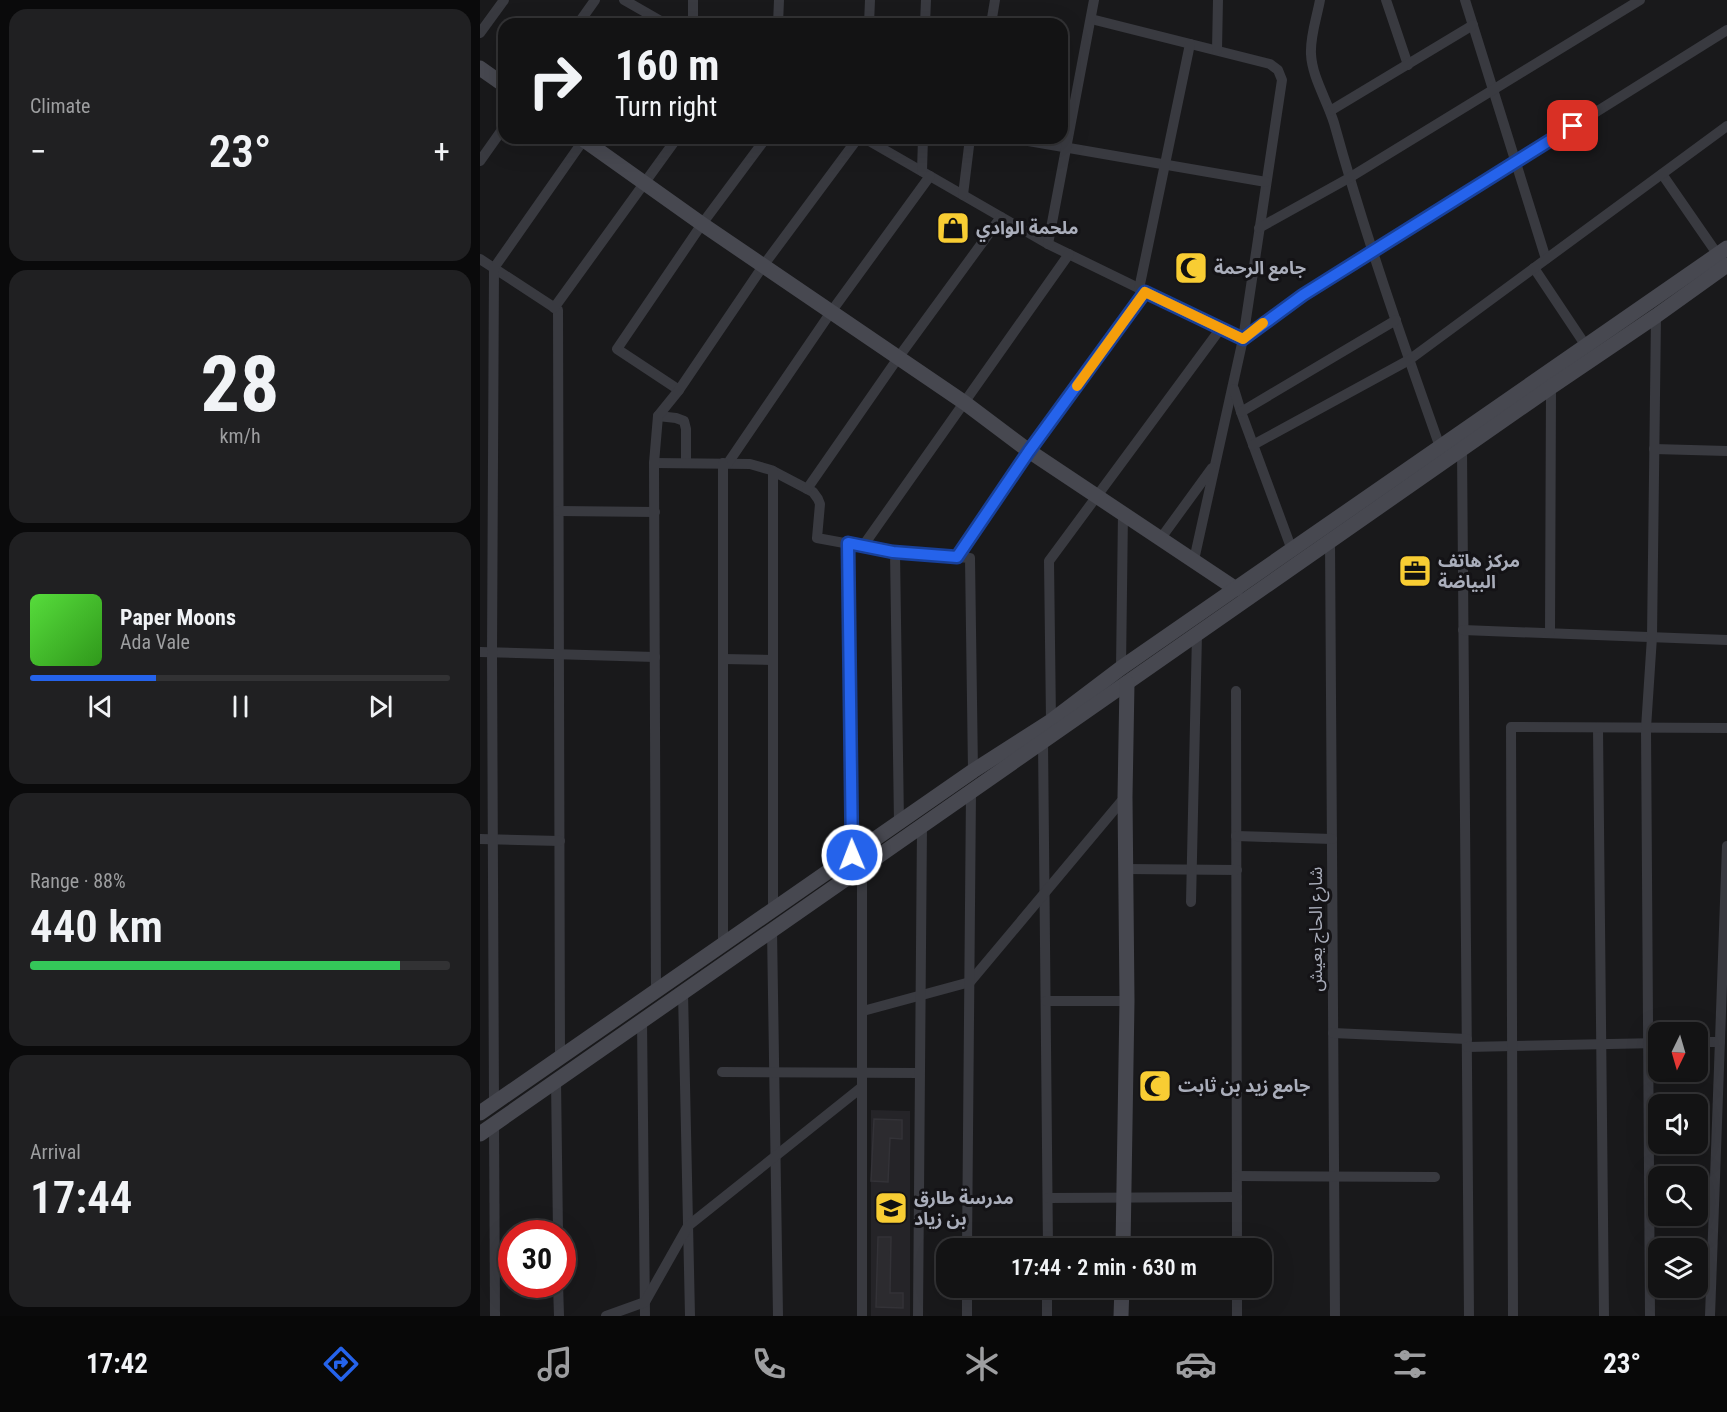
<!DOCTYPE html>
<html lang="en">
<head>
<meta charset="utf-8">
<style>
	:root { --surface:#131314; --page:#202022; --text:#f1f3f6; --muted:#9d9ea0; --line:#323234; --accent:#2563eb }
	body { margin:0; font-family:"Roboto Condensed","Noto Sans Arabic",sans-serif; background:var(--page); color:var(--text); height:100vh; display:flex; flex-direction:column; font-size:22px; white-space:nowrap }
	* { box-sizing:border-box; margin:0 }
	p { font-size:20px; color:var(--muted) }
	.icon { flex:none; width:33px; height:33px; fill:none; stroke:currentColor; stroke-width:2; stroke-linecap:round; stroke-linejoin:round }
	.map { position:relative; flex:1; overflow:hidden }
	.details { display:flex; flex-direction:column; gap:9px; padding:9px; background:#0a0a0b; width:480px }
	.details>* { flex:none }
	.top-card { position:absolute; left:18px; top:18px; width:570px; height:126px; border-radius:18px; box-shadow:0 6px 24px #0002,0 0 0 2px var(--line); background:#131314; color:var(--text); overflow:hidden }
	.needle { width:39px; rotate:185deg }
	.controls { position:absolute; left:1168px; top:1022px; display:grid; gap:12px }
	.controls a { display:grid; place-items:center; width:60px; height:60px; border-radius:12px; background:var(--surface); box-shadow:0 6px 24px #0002,0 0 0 2px var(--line); font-size:30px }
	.speed { position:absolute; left:18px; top:1220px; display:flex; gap:12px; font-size:30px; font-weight:700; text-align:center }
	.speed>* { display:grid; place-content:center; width:78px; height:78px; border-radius:50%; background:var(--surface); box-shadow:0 6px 24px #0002,0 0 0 2px var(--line); line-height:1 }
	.speed .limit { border:9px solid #d22; background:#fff; color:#111 }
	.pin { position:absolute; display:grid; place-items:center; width:51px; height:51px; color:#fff; margin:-26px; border-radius:12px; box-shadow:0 3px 9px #0006 }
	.me { position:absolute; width:66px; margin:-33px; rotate:359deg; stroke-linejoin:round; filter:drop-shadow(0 0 4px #0008) }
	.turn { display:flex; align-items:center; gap:21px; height:126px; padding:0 18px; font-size:27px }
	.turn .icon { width:78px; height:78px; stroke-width:2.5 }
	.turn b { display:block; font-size:42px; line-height:51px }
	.big { font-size:45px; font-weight:600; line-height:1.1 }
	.details .card { flex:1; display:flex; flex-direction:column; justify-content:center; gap:9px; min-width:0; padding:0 21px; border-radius:18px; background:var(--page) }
	.details .dial { align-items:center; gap:0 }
	.dial b { font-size:78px; line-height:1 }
	.song { display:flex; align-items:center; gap:18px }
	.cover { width:72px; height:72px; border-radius:9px; background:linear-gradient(135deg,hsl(110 70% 55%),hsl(110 70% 35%)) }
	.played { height:6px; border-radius:3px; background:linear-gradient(90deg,var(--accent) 30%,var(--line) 30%) }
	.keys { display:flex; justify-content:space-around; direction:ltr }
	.heat { display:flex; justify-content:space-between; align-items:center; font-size:33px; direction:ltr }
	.charge { height:9px; border-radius:4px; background:linear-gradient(90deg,#34c759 88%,var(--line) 0) }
	.trip { position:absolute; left:456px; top:1238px; width:336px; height:60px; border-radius:18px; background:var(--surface); box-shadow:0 6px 24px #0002,0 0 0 2px var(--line); font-weight:600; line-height:60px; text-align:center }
	.tabs { display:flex; height:96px; justify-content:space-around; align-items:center; background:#080808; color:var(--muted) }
	.tabs .icon { width:42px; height:42px }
	.tabs .selected { color:var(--accent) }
	.tabs b { font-size:27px; color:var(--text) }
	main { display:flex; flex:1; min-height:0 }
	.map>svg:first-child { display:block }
	.built { fill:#252428 }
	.building { fill:#2c2b2f; stroke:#333237; stroke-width:1.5 }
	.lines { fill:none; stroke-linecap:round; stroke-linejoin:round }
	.street { stroke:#393a40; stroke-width:10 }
	.secondary { stroke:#474850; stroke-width:15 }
	.route-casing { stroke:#184099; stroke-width:15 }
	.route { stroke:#2563eb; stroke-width:10 }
	.slow { stroke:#f59e0b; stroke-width:10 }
	.labels { text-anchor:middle; stroke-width:6; stroke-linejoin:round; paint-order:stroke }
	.poi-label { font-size:18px; font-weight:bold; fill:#aaaebb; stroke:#141316; text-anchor:start }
	.street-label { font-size:18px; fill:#aaaebb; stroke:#141316 }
</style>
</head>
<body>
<main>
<section class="details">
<div class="card"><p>Climate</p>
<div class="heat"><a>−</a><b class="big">23°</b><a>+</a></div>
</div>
<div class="card dial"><b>28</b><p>km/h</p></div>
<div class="card">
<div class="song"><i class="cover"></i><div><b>Paper Moons</b><p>Ada Vale</p></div></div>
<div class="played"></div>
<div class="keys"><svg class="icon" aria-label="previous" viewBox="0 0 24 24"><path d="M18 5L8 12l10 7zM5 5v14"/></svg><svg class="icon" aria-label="pause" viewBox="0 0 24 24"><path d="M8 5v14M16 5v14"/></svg><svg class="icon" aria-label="next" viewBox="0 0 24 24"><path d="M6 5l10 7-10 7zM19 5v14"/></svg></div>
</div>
<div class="card"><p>Range · 88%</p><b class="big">440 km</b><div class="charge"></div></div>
<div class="card"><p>Arrival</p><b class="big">17:44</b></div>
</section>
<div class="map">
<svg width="1247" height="1316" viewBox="0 0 1247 1316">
	<rect width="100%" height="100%" fill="#19191b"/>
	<path class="built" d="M391 1110 430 1111V1316H391Z"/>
	<g class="building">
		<path d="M394 1119 422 1120V1139L410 1138 408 1182 391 1181Z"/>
		<path d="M398 1237H411L410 1293H423V1308L396 1307Z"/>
	</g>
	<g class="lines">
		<g class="street">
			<path d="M144 0 186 24"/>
			<path d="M840 0C837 17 830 36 831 54 832 77 847 100 854 123 884 232 922 340 960 447"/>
			<path d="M906 0 928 65"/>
			<path d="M985 0 1066 259"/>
			<path d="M611 19 790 64 798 70 802 80 763 339 714 560"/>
			<path d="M98 24 115 0"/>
			<path d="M213 24V0"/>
			<path d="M298 24 299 0"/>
			<path d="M389 24 390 0"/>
			<path d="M445 24 446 0"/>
			<path d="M511 24 515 0"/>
			<path d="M0 33 24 0"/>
			<path d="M737 50 738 0"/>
			<path d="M850 111 993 25"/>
			<path d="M384 138 568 244 763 339 805 307 1247 30"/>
			<path d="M531 138 786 182"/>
			<path d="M0 161 24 127"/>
			<path d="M442 171 443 138"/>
			<path d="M1182 174 1238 255"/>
			<path d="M483 195 490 138"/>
			<path d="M779 228 869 178 1160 0"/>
			<path d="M568 244 614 0"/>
			<path d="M0 259 78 310 80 1058"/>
			<path d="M1054 268 1106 346"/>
			<path d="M659 289 710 44"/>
			<path d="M74 308 197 138"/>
			<path d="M754 389 761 412 812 550"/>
			<path d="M199 390 137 349 222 224 286 138"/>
			<path d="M761 412 916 320"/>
			<path d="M178 416 196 418 204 421 206 429V463"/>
			<path d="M773 445 929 360 1247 126"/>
			<path d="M982 449 989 1316"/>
			<path d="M1174 449 1247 451"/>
			<path d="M174 463 270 464 291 470 333 492 338 499 340 504 337 538 413 552 490 558 493 771"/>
			<path d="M248 463 351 312 450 176"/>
			<path d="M327 489 418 358 521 217"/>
			<path d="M79 511 175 512"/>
			<path d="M681 538 732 468"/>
			<path d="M850 541 855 1316"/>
			<path d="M368 543 371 855"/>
			<path d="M383 546 589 254"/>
			<path d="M415 552 419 823"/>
			<path d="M477 557 549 451 665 292"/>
			<path d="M983 630 1247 640"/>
			<path d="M1070 633 1071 387"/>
			<path d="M0 652 175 657"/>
			<path d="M243 659 293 660"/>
			<path d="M641 668 643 512"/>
			<path d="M756 691 757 1248"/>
			<path d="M571 721 569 561 741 328"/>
			<path d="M1118 728 1124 1316"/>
			<path d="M563 741 568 1248"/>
			<path d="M756 836 852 839"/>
			<path d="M0 839 80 841"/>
			<path d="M646 869 757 870"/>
			<path d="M711 902 717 634"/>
			<path d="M293 910V471"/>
			<path d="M292 930 298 1316"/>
			<path d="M243 945V463"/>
			<path d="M176 991 174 463 178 416 199 390 283 266 378 138"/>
			<path d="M203 992 210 1316"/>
			<path d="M566 1001H647"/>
			<path d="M383 1011 490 982 645 797"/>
			<path d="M162 1020 165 1316"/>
			<path d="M853 1033 987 1039"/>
			<path d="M1218 1042H1240"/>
			<path d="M987 1047 1179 1043"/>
			<path d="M242 1072 439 1073"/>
			<path d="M76 1080 78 1233"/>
			<path d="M14 1104 12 652 14 268 105 138"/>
			<path d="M14 1124 15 1316"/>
			<path d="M757 1176 955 1177"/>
			<path d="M568 1198 757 1197"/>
			<path d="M487 1248 491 791"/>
			<path d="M78 1284 79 1316"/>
			<path d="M757 1287V1316"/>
			<path d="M126 1316 165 1302 208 1226 382 1087"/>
			<path d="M382 1316V867"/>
			<path d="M438 1316 442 825"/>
			<path d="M487 1316V1287"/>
			<path d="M567 1316V1287"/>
			<path d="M1033 1316 1031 727 1247 728"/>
			<path d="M1170 1316 1166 728 1172 637 1176 316"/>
			<path d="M1230 1316 1247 846"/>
		</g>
		<g class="secondary">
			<path d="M0 68 24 85"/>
			<path d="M101 138 222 224 485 403 549 451 756 589"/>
			<path d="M0 1113 493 771 571 721 641 668 1247 248"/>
			<path d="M0 1134 1071 387 1176 316 1247 265"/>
			<path d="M643 1248 647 1001 645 797 647 683"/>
			<path d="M641 1316 642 1287"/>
		</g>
	</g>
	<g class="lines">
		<g class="route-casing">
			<path id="route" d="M372 855 368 543 413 552 477 557 549 451 665 292 763 339 823 295 1093 126"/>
		</g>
		<use href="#route" class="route"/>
		<path class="slow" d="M597 386 665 292 763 339 783 323"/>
	</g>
	<defs>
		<g id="shop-square" transform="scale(1.725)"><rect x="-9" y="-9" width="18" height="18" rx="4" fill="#f8cd33" stroke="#141316"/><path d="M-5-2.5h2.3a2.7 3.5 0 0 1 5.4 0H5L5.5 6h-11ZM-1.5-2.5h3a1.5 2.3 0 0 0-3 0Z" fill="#111"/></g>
		<g id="mosque-square" transform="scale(1.725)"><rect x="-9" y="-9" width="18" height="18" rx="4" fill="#f8cd33" stroke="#141316"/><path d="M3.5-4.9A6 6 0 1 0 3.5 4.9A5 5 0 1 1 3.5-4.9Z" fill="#111"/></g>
		<g id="office-square" transform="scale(1.725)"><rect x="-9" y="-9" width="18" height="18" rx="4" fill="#f8cd33" stroke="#141316"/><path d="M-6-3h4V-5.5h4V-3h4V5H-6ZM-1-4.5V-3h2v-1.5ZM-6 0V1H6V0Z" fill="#111"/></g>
		<g id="school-square" transform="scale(1.725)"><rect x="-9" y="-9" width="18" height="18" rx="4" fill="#f8cd33" stroke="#141316"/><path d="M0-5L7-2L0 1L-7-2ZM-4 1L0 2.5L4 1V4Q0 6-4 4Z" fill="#111"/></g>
	</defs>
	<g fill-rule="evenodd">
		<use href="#shop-square" x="473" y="228"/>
		<use href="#mosque-square" x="711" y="268"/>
		<use href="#office-square" x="935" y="571"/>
		<use href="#mosque-square" x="675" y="1086"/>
		<use href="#school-square" x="411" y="1208"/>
	</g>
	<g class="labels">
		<g class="poi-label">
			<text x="496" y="234">ملحمة الوادي</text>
			<text x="734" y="274">جامع الرحمة</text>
			<text x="958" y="567">مركز هاتف<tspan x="958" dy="21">البياضة</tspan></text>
			<text x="698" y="1092">جامع زيد بن ثابت</text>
			<text x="434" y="1204">مدرسة طارق<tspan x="434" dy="21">بن زياد</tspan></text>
		</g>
		<g class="street-label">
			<text transform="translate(836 929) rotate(-90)" y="6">شارع الحاج يعيش</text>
		</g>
	</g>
</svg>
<div class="controls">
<a><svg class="needle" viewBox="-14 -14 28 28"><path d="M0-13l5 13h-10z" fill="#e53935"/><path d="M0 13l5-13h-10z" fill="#9d9ea0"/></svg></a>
<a><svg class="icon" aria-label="sound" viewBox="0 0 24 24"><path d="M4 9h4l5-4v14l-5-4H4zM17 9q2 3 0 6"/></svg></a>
<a><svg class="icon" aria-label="search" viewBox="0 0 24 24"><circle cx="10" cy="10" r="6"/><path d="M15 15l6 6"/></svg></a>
<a><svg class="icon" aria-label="layers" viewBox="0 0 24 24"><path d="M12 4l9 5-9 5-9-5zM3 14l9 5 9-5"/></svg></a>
</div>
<div class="speed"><div class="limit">30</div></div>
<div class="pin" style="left:1093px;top:126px;background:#d93025"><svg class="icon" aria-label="arrive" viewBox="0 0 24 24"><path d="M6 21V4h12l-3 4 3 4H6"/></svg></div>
<svg class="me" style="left:372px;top:855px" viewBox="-20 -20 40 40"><circle r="17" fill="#2563eb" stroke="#fff" stroke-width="3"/><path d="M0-11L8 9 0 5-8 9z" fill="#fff"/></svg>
<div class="trip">17:44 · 2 min · 630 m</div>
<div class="top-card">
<div class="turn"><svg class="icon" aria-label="right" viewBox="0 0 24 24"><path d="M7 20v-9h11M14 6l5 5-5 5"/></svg><div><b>160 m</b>Turn right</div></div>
</div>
</div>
</main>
<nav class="tabs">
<b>17:42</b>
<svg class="icon selected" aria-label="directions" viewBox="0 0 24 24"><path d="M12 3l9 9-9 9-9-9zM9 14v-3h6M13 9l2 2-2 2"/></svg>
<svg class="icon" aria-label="music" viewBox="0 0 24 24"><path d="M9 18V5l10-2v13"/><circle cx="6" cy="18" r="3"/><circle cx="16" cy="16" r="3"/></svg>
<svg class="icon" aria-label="phone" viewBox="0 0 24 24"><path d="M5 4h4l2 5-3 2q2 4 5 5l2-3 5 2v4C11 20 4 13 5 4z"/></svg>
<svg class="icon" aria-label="climate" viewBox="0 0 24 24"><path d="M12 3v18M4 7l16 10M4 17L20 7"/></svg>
<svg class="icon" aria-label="car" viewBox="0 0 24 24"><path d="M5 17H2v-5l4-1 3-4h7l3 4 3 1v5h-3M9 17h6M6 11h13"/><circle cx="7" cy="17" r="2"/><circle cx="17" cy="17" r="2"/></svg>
<svg class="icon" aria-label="filters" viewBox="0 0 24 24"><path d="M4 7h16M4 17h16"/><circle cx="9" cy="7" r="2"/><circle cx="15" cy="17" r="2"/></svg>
<b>23°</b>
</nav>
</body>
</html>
